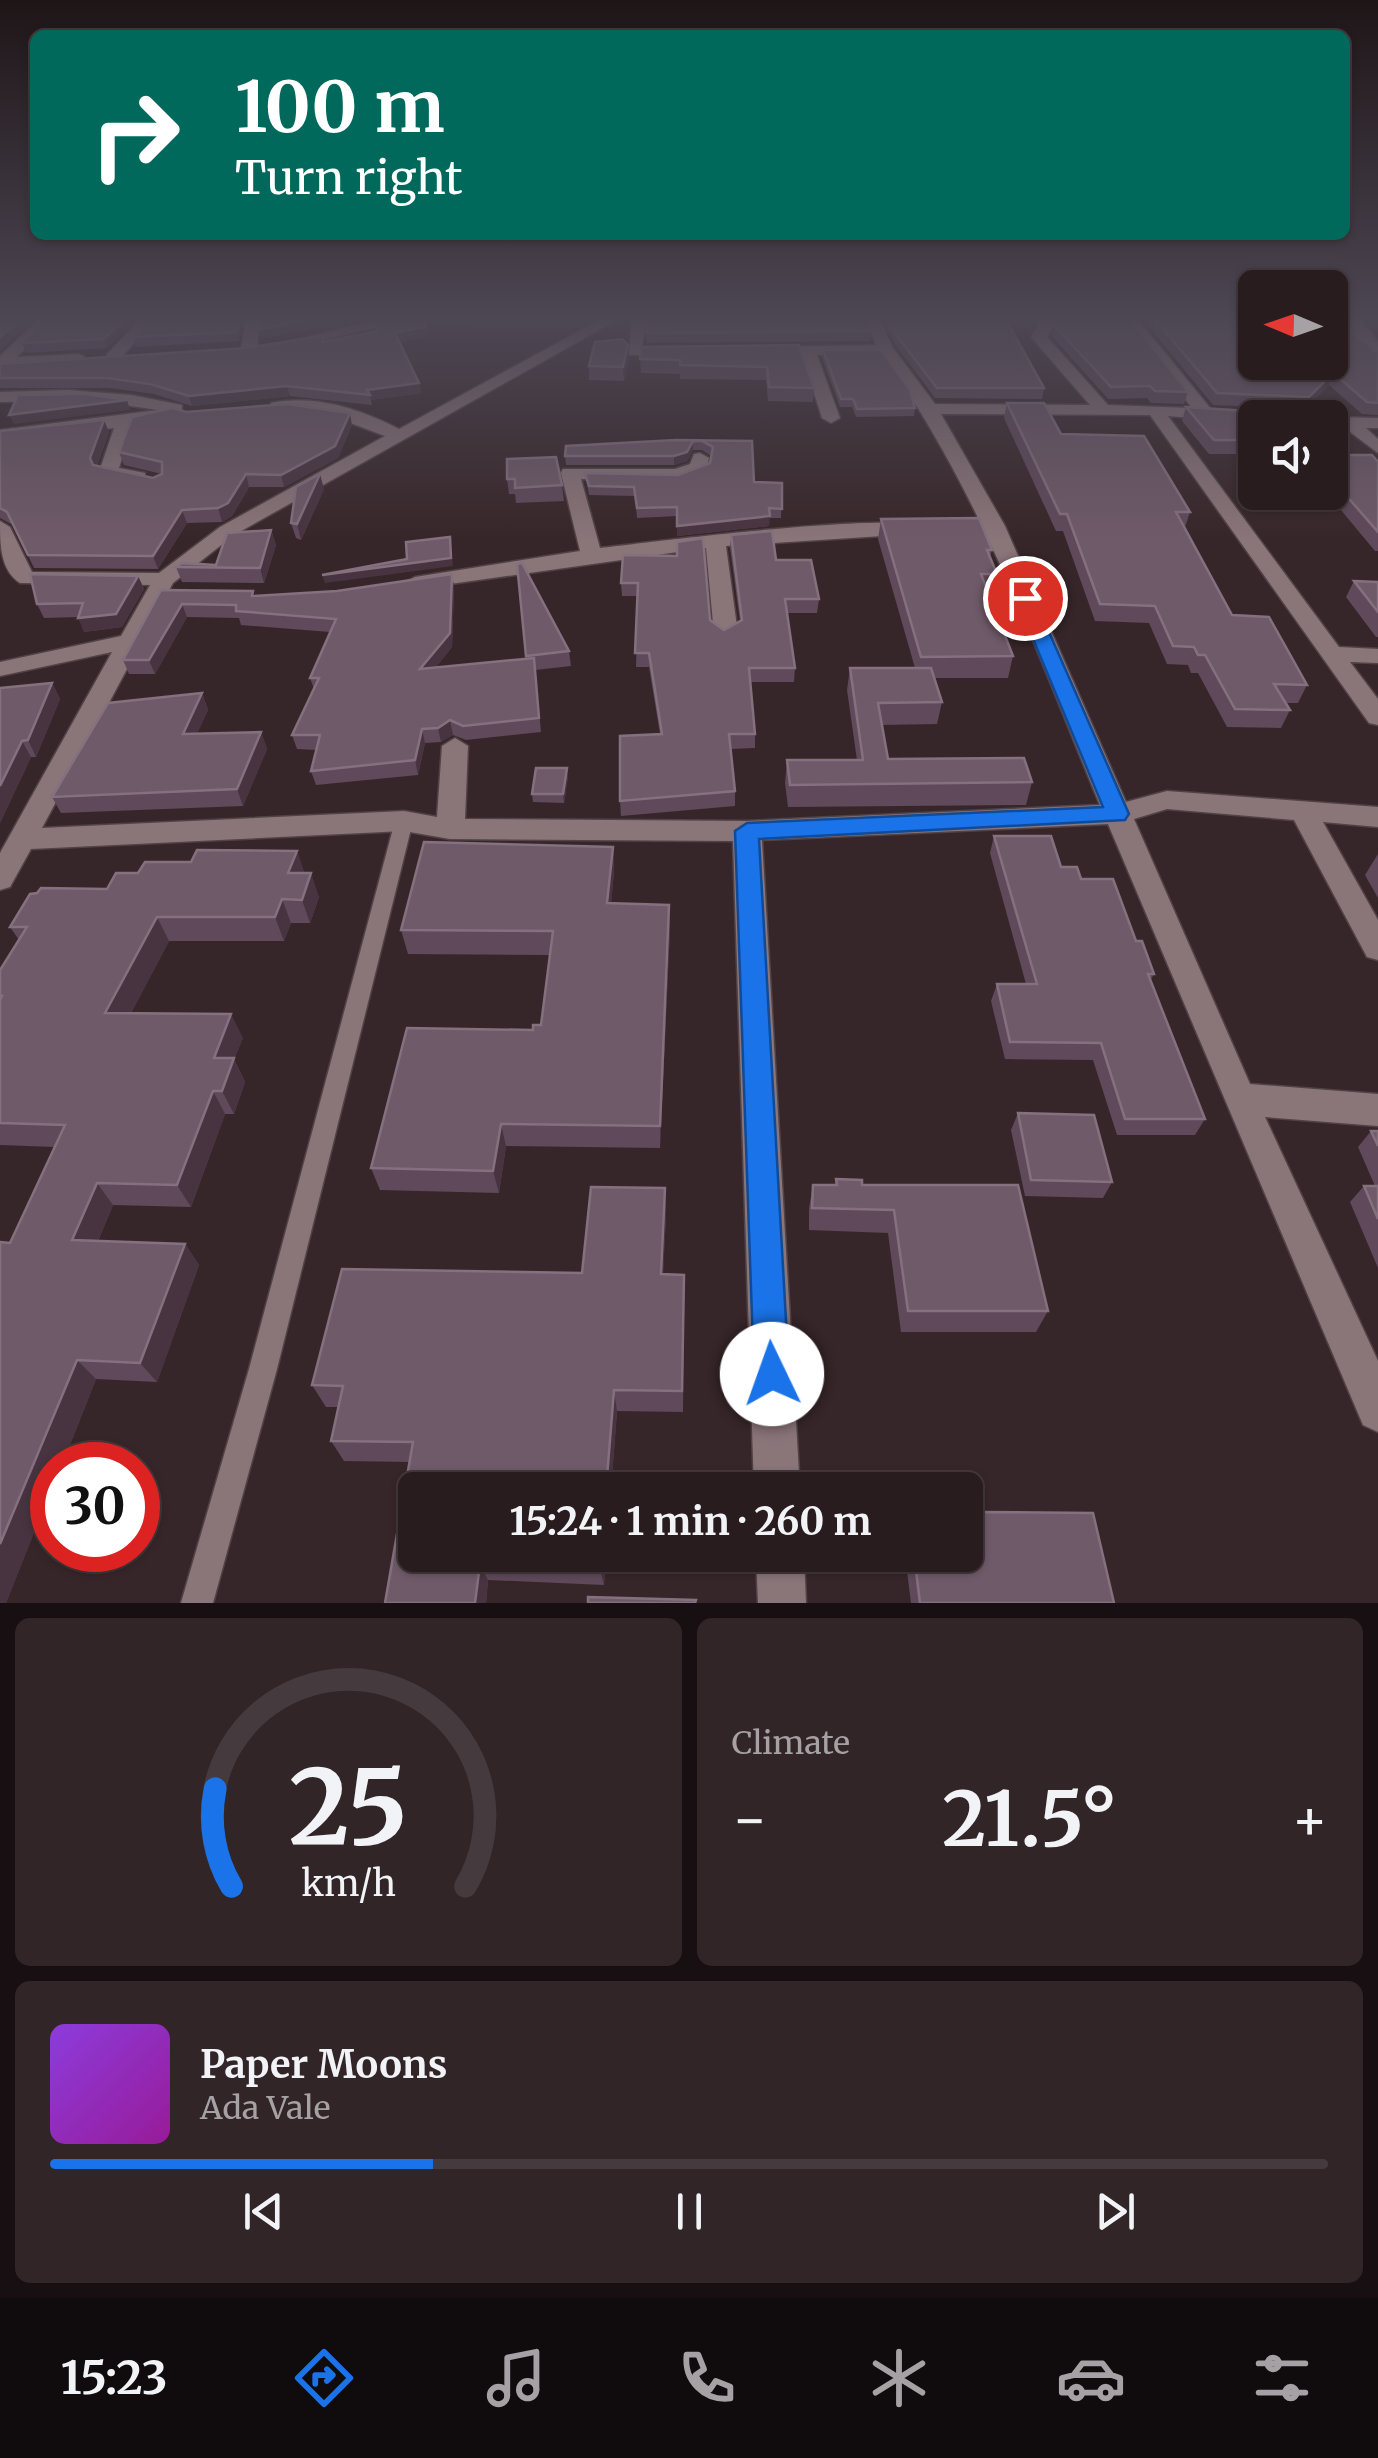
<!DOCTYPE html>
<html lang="en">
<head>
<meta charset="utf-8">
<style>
	:root { --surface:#291c1f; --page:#312528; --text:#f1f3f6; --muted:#a5a1a4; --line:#453a3d; --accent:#1a73e8 }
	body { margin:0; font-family:Merriweather,serif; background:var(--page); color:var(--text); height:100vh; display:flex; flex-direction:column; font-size:38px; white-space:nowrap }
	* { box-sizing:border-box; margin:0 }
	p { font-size:32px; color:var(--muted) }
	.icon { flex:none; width:55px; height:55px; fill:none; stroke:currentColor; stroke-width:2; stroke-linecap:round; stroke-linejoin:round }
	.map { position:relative; height:1603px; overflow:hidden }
	.side { display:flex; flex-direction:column; gap:15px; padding:15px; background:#170f11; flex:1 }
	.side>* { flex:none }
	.hud { position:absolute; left:30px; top:30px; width:1320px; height:210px; border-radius:15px; box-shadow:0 2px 8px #0004,0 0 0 2px var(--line); background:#00695c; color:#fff; overflow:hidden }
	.needle { width:65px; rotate:272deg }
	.controls { position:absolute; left:1238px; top:270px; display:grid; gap:20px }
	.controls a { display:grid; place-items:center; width:110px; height:110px; border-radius:15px; background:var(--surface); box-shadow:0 2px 8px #0004,0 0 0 2px var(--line); font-size:50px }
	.speed { position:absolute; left:30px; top:1442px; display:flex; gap:20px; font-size:50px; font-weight:700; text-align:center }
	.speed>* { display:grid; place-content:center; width:130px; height:130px; border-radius:50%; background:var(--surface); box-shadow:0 2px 8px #0004,0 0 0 2px var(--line); line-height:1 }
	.speed .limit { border:15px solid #d22; background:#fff; color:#111 }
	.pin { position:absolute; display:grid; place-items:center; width:85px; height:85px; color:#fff; margin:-42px; border:5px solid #fff; border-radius:50%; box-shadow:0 2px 10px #0007 }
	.me { position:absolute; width:110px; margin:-55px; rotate:357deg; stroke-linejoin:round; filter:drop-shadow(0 0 8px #0008) }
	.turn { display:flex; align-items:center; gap:35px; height:210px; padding:0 40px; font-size:45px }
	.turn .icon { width:130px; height:130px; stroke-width:2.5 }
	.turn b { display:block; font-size:70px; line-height:85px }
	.big { font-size:75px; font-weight:700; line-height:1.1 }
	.side .card { flex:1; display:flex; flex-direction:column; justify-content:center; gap:15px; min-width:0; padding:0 35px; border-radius:15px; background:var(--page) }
	.side .dial { align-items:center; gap:0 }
	.dial svg { height:260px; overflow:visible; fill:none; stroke:var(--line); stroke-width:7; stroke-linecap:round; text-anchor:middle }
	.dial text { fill:var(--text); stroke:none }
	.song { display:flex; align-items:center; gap:30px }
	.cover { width:120px; height:120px; border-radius:15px; background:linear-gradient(135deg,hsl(270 70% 55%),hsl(300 70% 35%)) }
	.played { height:10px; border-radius:5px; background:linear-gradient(90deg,var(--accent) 30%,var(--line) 30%) }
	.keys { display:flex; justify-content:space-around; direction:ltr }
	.heat { display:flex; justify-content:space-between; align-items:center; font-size:55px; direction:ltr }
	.side .tiles { flex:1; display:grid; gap:15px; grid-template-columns:1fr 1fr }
	.card:last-child { grid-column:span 2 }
	.trip { position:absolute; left:398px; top:1472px; width:585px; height:100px; border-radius:15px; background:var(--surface); box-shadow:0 2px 8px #0004,0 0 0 2px var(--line); font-weight:700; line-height:100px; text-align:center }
	.tabs { display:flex; height:160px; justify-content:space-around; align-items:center; background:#100b0c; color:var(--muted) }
	.tabs .icon { width:70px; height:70px }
	.tabs .current { color:var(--accent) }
	.tabs b { font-size:45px; color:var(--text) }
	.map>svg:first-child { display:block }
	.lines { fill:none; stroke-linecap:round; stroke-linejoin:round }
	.service-casing { stroke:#514246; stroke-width:3 }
	.minor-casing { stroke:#514246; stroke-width:3 }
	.service { fill:#8a7579; fill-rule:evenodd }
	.minor { fill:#8a7579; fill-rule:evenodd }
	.wall { fill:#5f495a }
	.shaded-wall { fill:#483440 }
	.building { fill:#6f5a69; stroke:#84707e; stroke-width:2.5 }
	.route { fill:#1a73e8; stroke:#114b97; stroke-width:2.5 }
</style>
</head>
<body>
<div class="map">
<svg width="1378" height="1603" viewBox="0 0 1378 1603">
	<rect width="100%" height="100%" fill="#372629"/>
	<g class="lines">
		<g class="service-casing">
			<path id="service" d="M404 815 413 821 277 1369 213 1603H181L249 1369 395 821Z"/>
		</g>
		<g class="minor-casing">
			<g id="minor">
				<path d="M42 316H57L17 357 78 354 84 356V362L0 370V356Z"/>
				<path d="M144 316H159L119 360H107V354Z"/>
				<path d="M246 316H260L257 349 249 354 241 349Z"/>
				<path d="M396 316H422L286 349 278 344Z"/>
				<path d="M607 316H624L234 535 173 583 42 828 404 811 437 817 442 746 455 738 468 746 465 819 747 821 1100 805C1036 650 980 491 882 354L817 355 840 418 831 423 822 418 802 356 763 357 755 352 763 347 876 345 864 316H878L893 348 935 404 1090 405 1031 337 1040 323 1034 316H1050L1055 322 1047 337 1108 405 1192 408 1123 319 1135 316 1211 409 1264 413 1272 418H1255V423L1168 416 1339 647 1378 649V663L1350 662 1378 699V725L1369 723 1150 415 941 414 1005 526 1126 802 1167 791 1378 807V827L1323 822 1378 920V960L1367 957 1294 820 1167 809 1134 819 1250 1084 1378 1094V1126L1265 1117 1378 1361V1432L1363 1425 1108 824 762 840 800 1490H754L733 841 450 839 404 831 31 849 10 887 0 890V853L112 652 0 676V662L121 636 150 585 20 583C0 570 0 544 0 521L10 527 32 572 159 573 220 527 385 436 324 413 271 411V403C314 394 360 409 399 429Z"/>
				<path d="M632 316H646L642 347 680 349V355H629Z"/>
				<path d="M1344 316H1358L1378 341V356L1373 354Z"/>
				<path d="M68 390 131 395 182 405V413L132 426 119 468 145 473V481L108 478 99 472 114 428 0 440V430L158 410 89 400 0 402V392Z"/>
				<path d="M1330 417 1378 418V428H1366L1378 439V453L1345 428 1330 427Z"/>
				<path d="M700 453 709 458 706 471 677 481 581 479 600 548C642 543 903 510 923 528L913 534 726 546 738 634 726 641 714 634 706 548 415 589 404 583 415 577 580 551 561 473 563 469H675L690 464 694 454Z"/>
				<path d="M756 1555H804L806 1603H758Z"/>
			</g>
		</g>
		<use href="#service" class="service"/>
		<use href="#minor" class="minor"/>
	</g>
	<g class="wall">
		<path d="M48 316H140L107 348 26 353 22 343Z"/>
		<path d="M152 316H245L239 341 136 347 133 337Z"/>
		<path d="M400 316H503L427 326V336L400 342 419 383 421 393 371 400 372 405 290 396 192 406 154 394 111 388H0V364L323 342 376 332 374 323Z"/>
		<path d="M880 316H1004L1044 388 1042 399 935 398 896 346Z"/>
		<path d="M1054 316H1127L1188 392 1184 404 1151 403 1147 398 1108 399 1052 336 1057 319Z"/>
		<path d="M1140 316H1255L1378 353V415L1362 414 1329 385 1304 409 1213 405Z"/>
		<path d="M872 331 870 341 646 343V333Z"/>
		<path d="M628 345 629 358 624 381 589 380V366Z"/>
		<path d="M799 345 814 388 813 402 768 401 766 380 680 379V374L641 373 640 359Z"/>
		<path d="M823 350 915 408 914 416 856 417 852 407H840L822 358Z"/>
		<path d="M1007 403 1190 512 1185 527 1232 615 1307 685 1298 703H1286L1290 710 1281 728 1227 727 1198 673H1191L1188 665 1167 664 1149 623 1095 621 1063 531H1056L1004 418Z"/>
		<path d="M1186 407 1255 418V454H1209L1182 421Z"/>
		<path d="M186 412 352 425 338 458 284 487H249L232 516 222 522 187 523 158 569 34 568 13 525 0 518V431L109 432 97 466 153 478 162 474 124 465 119 452Z"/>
		<path d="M676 440 752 441 754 482 782 483 781 518H769V526L677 536V516L637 518 635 496 589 495 585 473 678 475 710 463 711 456 702 450H693L687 461 674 465H566L565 456Z"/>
		<path d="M1330 455 1378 462V551H1375L1326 492H1330Z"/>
		<path d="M507 479 562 485 564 501 516 503 515 494H509Z"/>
		<path d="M324 489 301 540 296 538 291 523Z"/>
		<path d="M881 519 992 550 990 557 997 574 992 595H989L1013 656 1008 678H934L942 702 937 724 882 725 888 759 1032 782 1026 805 788 807 785 783 787 760H857L847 690 850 668H915L878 539Z"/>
		<path d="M271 530 276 545 264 583 182 582 176 567 216 565Z"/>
		<path d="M731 535 776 560 819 599 817 613H787L795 668 794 682H750L755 734V748L731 749 735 791V806L621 816 620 801 660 734 649 667H636L638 596H622L621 583 677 556 710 620 724 630 740 621 730 548Z"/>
		<path d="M517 564 569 651 571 666 535 670 541 732 466 740 453 735 441 742 425 743 418 775 316 785 311 771 317 750 297 749 292 735 314 689 310 678 330 632 241 625 239 618 187 617 155 674H129L123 660 161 590 255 596 337 591 452 574 454 588 452 647 436 667 526 659Z"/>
		<path d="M138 576 144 589 122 627 84 632 79 617 44 618 37 604Z"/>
		<path d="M1354 581 1378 582V637H1376L1346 597Z"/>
		<path d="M52 683 60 699 36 757H31L0 823V688Z"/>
		<path d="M202 693 208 710 197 733 261 732 267 749 243 806 61 813 52 797Z"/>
		<path d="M568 776 564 803 533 802 532 794Z"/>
		<path d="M994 836 1061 867 1081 879 1136 941 1154 974 1150 981 1205 1119 1195 1135H1117L1093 1060 1005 1059 991 1001 997 984H1026L990 853Z"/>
		<path d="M613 847 614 871 611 904 669 905 670 929 660 1148 506 1146 499 1193 380 1190 371 1168 533 1030 541 1025 550 955 408 954 401 930Z"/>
		<path d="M297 851 304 873 319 897 310 923H291L284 941H169L131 1013 243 1038 234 1059 245 1082 234 1114H225L191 1207 113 1205 98 1241 185 1244 199 1265 157 1382 96 1379 62 1465H52V1487L6 1603H0L10 1243 55 1147 0 1145V970L19 940 10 927 107 889 138 873 191 862Z"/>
		<path d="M1378 854V898L1365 875Z"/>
		<path d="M1018 1113 1112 1182 1103 1198 1025 1196 1011 1130Z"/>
		<path d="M1371 1131H1378V1268L1350 1202 1364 1186H1375L1358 1147Z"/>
		<path d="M836 1179 862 1185 1048 1311 1036 1332H901L888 1233 809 1230V1208L813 1185H835Z"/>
		<path d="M591 1187 665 1188 666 1213 663 1274 684 1275 683 1412 617 1411 611 1490H415V1555H606L604 1585 488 1580 486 1603H385L410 1462 344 1461 331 1441 338 1407H326L312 1385 342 1269 582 1273Z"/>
		<path d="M974 1512 1114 1603H911L905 1555H965L967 1523Z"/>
	</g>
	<g class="shaded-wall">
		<path d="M24 316H38L0 351V337Z"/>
		<path d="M128 316H140L107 348 104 339Z"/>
		<path d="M240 316H245L239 341 236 332Z"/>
		<path d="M431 316H503L427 326V336L397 342 395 333 425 317Z"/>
		<path d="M318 318 320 327 261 339 259 329Z"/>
		<path d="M628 345 629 358 624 381 623 367Z"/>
		<path d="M1333 373 1329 385 1304 409 1309 397Z"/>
		<path d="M419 383 421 393 371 400 367 390Z"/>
		<path d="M287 386 290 396 192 406 189 396Z"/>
		<path d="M127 400 130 410 14 424 9 415Z"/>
		<path d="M350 413 352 425 338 458 284 487 281 475Z"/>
		<path d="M104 420 109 432 95 471 90 458Z"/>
		<path d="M693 441V450L687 461 674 465V456Z"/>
		<path d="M246 474 249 487 232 516 222 522 218 508Z"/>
		<path d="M320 474 324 489 301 540 297 524Z"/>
		<path d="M182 510 187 523 158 569 153 556Z"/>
		<path d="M770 516 769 526 677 536V526Z"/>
		<path d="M271 530 276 545 264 583 260 568Z"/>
		<path d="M450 537 453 566 325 583 322 575 451 558Z"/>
		<path d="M452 574 454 588 452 647 423 683 420 669Z"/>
		<path d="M138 576 144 589 122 627 84 632 78 618Z"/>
		<path d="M182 604 187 617 155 674 149 660Z"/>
		<path d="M52 683 60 699 36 757 28 740Z"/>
		<path d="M202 693 208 710 190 750 183 734Z"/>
		<path d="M450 720 453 735 441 742 438 728Z"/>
		<path d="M422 729 425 743 418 775 415 760Z"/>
		<path d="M261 732 267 749 243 806 237 789Z"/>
		<path d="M22 741 31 757 0 823V786Z"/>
		<path d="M567 768 568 776 564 803 563 794Z"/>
		<path d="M613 847 614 871 609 927 607 903Z"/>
		<path d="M297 851 305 875 288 873Z"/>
		<path d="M311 873 319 897 310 923 302 900Z"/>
		<path d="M282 899 291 923 284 941 275 917Z"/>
		<path d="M669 905 670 929 660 1148V1126Z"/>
		<path d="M157 917 169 941 119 1036 105 1013Z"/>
		<path d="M231 1014 243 1038 234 1059 245 1082 234 1114 222 1091 214 1058Z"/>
		<path d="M213 1091 225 1114 191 1207 177 1185Z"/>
		<path d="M501 1124 506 1146 499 1193 493 1171Z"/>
		<path d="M97 1183 113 1205 89 1262 72 1240Z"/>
		<path d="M665 1188 666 1213 662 1298 661 1274Z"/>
		<path d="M185 1244 199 1265 157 1382 140 1363Z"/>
		<path d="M77 1360 96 1379 62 1465H52V1487L6 1603H0V1544Z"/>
		<path d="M614 1390 617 1411 611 1490H606Z"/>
		<path d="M601 1555H606L604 1585 600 1569Z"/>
		<path d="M480 1564 488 1580 486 1603H475Z"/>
	</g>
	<g class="building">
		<path d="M0 316H24L0 337Z"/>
		<path d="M48 316H128L104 339 22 343Z"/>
		<path d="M152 316H240L236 332 133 337Z"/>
		<path d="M260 316H318V318L259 329Z"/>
		<path d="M400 316H431L425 317 426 326 395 333 419 383 367 390 370 395 287 386 189 396 150 384 107 378H0V364L247 348 322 336 323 342 378 331 374 323Z"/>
		<path d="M649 316H866L872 331 646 333Z"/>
		<path d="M886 316H1004L1044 388H937L897 336Z"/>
		<path d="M1059 316H1127L1188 392 1155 391 1150 386 1111 387 1054 325Z"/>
		<path d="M1152 316H1255V362H1330V316H1335L1378 353V403L1367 402 1333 373 1309 397 1217 393Z"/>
		<path d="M622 339 628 345 623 367 589 366 595 342Z"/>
		<path d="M799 345 814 388 769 387 767 367 680 365V360L640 359 641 347Z"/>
		<path d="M823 350H881L910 390 915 408 857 409 853 399H841Z"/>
		<path d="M85 394 127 400 9 415 18 395Z"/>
		<path d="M1007 403H1044L1061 434 1144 436 1190 512H1176L1232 615 1269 617 1307 685 1274 684 1290 710 1235 709 1205 655H1198L1194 647 1173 646 1155 606 1100 604 1067 514H1060Z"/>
		<path d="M287 404 350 413 335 446 281 475 246 474 228 503 218 508 182 510 153 556 28 555 7 512 0 508V431L104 420 90 458 93 465 153 478 162 474V462L119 452 132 417 173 408 186 412Z"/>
		<path d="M1186 407 1263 412 1268 418H1255V440H1214Z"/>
		<path d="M676 440 752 441 754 482 782 483V509L769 508 770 516 677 526V507L637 508 634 487 589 486 585 473 678 475 710 463 713 447 702 441H693L687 452 674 456H565L566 446Z"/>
		<path d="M1330 455H1372L1378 462V532L1330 477Z"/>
		<path d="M556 457 562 485 515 488V479H507V459Z"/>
		<path d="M320 474 297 524 291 523 296 487Z"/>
		<path d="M979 518 992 550H987L997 574H981L1013 656 921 657 881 519Z"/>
		<path d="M271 530 260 568 176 567 182 563 216 565 227 533Z"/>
		<path d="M772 531 776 560H811L819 599H785L795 668H749L755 734H729L735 791 620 801V736L662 734 649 653H635L638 583H621L623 555 677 556V542L703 538 710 620 724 630 742 620 731 535Z"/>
		<path d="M450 537 451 558 322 575 407 559 406 542Z"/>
		<path d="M522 563 569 651 526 656 517 564Z"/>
		<path d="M30 574 138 576 116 614 78 618 83 603 37 604Z"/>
		<path d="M452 574 450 633 420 669 534 658 539 718 463 726 450 720 438 728 422 729 415 760 311 771 320 735H292L319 678H310L336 619 236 611V605L182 604 149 660H123L161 590 253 591 252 596 337 591Z"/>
		<path d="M1354 581 1378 582V612Z"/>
		<path d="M850 668H931L942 702 878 703 888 759 1024 758 1032 782 790 785 787 760H863Z"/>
		<path d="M52 683 28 740 22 741 0 786V688Z"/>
		<path d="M202 693 183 734 261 732 237 789 52 797 108 703Z"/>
		<path d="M536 768H567L563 794H532Z"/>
		<path d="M994 836H1051L1061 867H1077L1081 879H1113L1136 941H1142L1154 974H1148L1205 1119H1125L1101 1043 1010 1042 997 984H1037Z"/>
		<path d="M424 842 613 847 607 903 669 905 660 1126 501 1124 493 1171 371 1168 407 1028 533 1030V1025H541L553 931 401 930Z"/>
		<path d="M197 850 297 851 288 873H311L302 900 282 899 275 917H157L105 1013 231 1014 214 1058H234L222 1091H213L177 1185 97 1183 72 1240 185 1244 140 1363 77 1360 0 1544V1242L10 1243 65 1125 0 1123V1000L2 996H0V970L27 927H10L30 894 37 893 41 888 107 889 116 873H138L145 862H191Z"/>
		<path d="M1018 1113 1094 1115 1112 1182 1031 1180Z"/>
		<path d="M1371 1131H1378V1146Z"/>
		<path d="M836 1179 862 1180V1185H1018L1048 1311H908L894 1210 812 1208 813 1185H837Z"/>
		<path d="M1364 1186H1378V1219Z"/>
		<path d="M591 1187 665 1188 661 1274 684 1275 682 1391 614 1390 606 1490H415V1555H601L600 1569 480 1564 475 1603H385L413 1442 331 1441 343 1386 312 1385 342 1269 582 1273Z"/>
		<path d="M974 1512 1093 1513 1114 1603H920L914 1555H965V1523H976Z"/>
		<path d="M588 1597 696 1600 695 1603H588Z"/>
	</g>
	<linearGradient id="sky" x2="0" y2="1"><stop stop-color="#1e1517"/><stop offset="0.59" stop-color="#4d4754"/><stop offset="1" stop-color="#4d4754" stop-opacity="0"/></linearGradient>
	<rect width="1378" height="540" fill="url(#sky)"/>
	<path class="route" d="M1025 593 1034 598 1129 814 1125 820 759 839 789 1374 784 1386 772 1391 759 1386 754 1374 735 831 747 823 1103 807 1016 598Z"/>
</svg>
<div class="controls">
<a><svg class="needle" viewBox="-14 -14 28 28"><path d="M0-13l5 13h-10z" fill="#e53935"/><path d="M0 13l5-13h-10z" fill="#a5a1a4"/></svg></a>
<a><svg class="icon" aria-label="sound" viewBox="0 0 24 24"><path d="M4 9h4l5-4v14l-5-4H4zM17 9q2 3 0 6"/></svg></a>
</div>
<div class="speed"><div class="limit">30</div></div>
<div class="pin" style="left:1025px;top:598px;background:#d93025"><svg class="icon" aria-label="arrive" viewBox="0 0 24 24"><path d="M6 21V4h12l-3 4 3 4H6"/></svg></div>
<svg class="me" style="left:772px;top:1374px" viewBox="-20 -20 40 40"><circle r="19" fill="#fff"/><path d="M0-13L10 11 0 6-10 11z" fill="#1a73e8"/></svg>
<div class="trip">15:24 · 1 min · 260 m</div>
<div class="hud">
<div class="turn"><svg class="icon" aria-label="right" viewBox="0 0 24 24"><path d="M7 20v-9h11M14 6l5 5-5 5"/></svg><div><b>100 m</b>Turn right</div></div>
</div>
</div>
<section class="side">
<div class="tiles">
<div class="card dial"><svg viewBox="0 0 100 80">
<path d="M14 69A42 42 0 1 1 86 69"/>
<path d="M14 69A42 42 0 0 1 9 39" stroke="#1a73e8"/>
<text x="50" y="56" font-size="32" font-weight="700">25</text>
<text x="50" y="72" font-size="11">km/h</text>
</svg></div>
<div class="card"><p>Climate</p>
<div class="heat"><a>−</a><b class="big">21.5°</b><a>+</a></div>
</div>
<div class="card">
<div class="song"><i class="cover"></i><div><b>Paper Moons</b><p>Ada Vale</p></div></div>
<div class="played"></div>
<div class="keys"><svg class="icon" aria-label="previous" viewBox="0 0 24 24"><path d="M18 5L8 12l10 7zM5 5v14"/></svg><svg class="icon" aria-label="pause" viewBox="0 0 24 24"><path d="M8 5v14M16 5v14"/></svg><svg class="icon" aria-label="next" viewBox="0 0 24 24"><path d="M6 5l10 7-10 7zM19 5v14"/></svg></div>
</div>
</div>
</section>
<nav class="tabs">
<b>15:23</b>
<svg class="icon current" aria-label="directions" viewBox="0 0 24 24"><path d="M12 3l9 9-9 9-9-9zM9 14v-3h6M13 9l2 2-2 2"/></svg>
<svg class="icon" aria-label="music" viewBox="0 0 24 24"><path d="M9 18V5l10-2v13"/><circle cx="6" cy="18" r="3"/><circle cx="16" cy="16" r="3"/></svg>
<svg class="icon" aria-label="phone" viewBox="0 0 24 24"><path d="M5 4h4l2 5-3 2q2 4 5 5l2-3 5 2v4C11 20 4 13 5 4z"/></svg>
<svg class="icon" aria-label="climate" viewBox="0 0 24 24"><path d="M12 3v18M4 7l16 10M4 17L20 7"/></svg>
<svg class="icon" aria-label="car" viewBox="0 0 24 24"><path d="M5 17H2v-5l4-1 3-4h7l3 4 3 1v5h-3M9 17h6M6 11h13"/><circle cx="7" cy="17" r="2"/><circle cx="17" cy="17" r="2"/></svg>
<svg class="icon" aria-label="filters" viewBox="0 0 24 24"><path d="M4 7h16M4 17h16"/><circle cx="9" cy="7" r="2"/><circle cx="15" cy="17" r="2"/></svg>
</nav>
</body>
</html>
